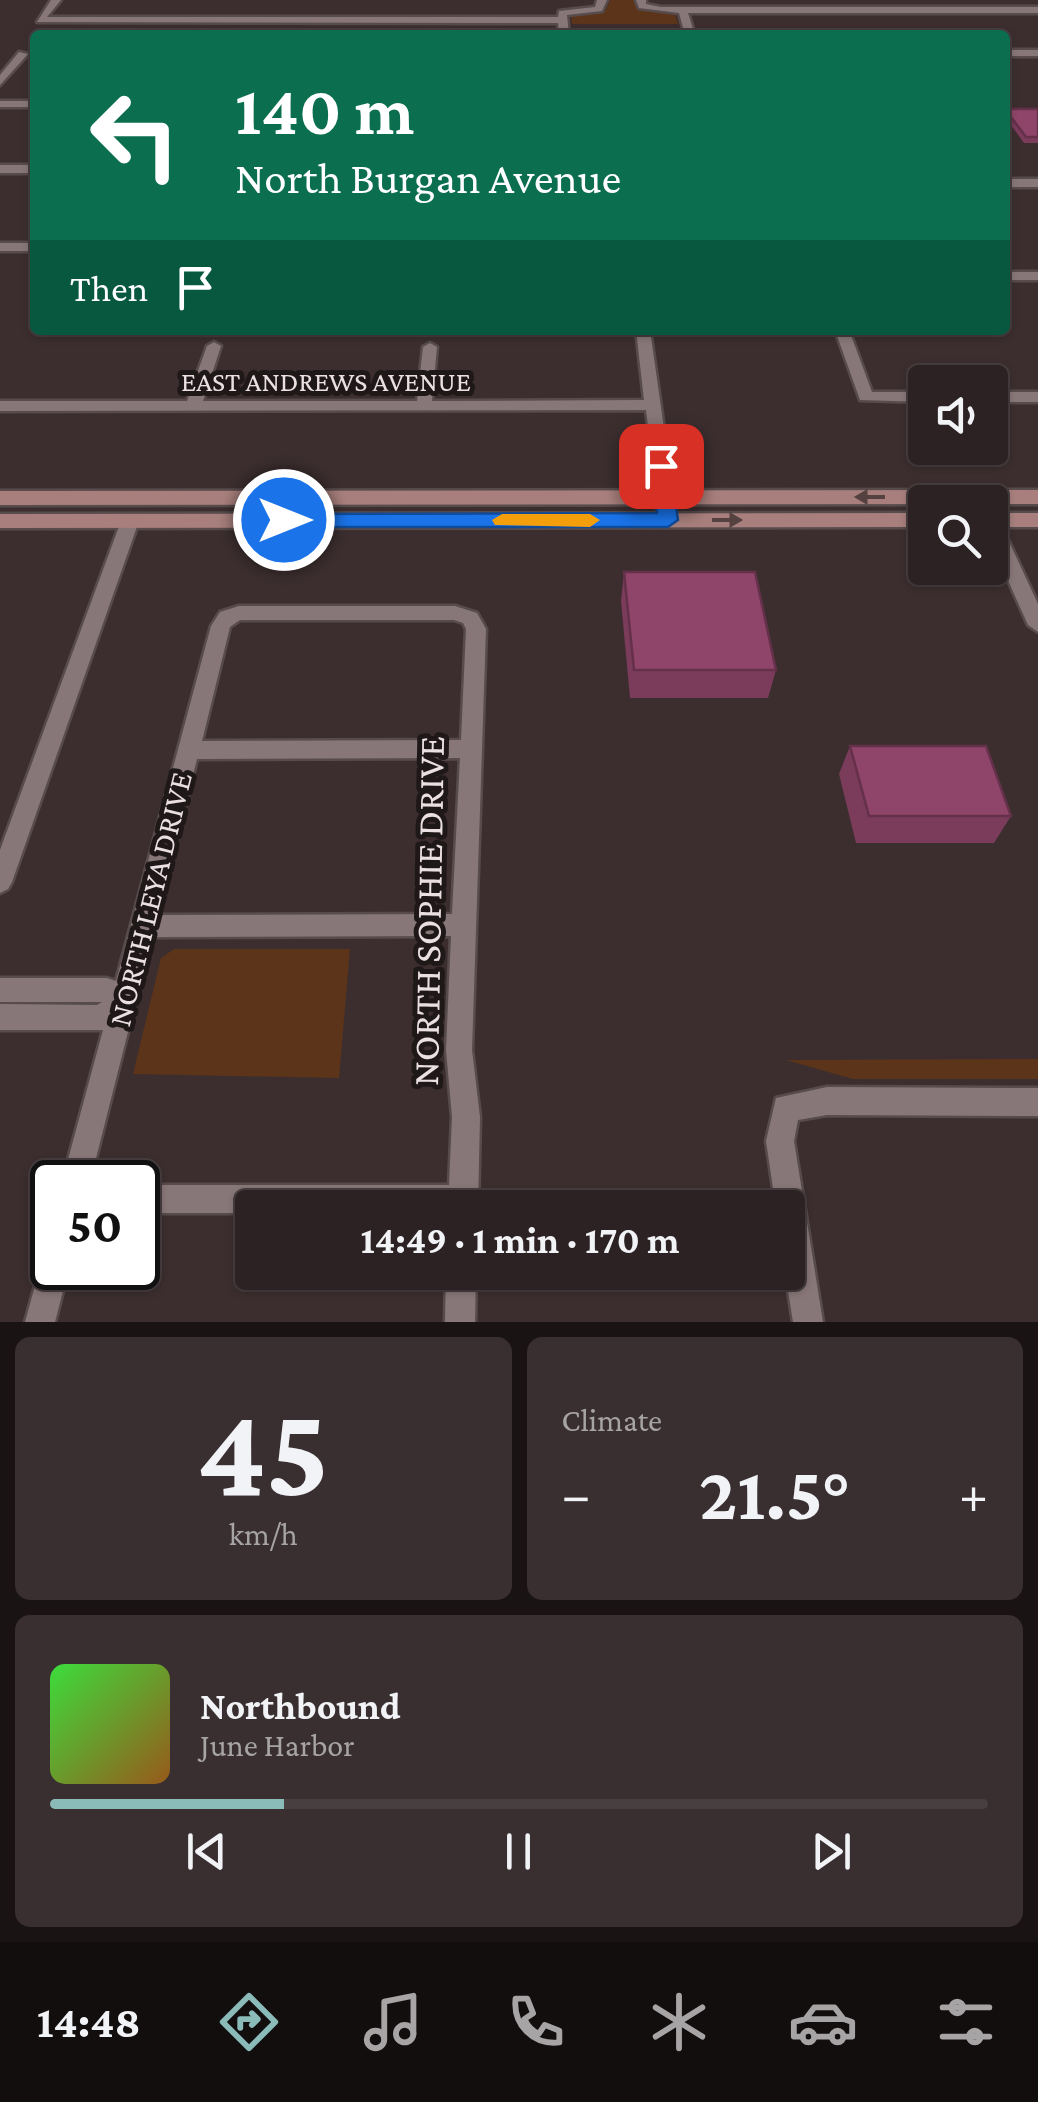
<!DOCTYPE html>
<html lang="en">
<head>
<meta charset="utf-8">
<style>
	:root { --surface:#2d2223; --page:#392f30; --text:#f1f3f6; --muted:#a7a4a6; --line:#483f41; --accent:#8bbbb9 }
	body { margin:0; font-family:"Crimson Pro",serif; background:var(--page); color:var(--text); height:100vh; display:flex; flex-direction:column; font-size:38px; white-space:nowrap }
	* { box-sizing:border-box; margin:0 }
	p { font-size:32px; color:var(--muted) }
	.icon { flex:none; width:55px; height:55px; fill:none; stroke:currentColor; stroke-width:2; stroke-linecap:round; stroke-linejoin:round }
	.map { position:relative; height:1322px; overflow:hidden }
	.sheet { display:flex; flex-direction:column; gap:15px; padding:15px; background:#191313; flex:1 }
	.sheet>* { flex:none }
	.banner { position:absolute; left:30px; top:30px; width:980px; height:305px; border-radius:10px; box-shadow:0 2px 8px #0004,0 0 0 2px var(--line); background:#0b6e4f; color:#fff; overflow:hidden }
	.buttons { position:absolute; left:908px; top:365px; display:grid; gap:20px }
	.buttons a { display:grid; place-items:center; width:100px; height:100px; border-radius:10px; background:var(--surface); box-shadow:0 2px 8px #0004,0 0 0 2px var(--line); font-size:50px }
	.speed { position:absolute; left:30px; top:1160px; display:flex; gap:20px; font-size:50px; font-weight:700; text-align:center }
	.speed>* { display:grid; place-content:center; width:130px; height:130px; border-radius:50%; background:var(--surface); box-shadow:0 2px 8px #0004,0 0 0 2px var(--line); line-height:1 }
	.speed .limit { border:5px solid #111; border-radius:15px; background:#fff; color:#111 }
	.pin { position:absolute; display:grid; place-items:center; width:85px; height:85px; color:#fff; margin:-42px; border-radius:20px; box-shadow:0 5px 15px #0006 }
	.me { position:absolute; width:110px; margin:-55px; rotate:90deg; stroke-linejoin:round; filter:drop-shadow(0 0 8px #0008) }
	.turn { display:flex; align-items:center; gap:35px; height:210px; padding:0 40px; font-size:45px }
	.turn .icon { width:130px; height:130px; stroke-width:2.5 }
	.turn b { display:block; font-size:70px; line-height:85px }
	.then { display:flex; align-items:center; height:95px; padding:0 40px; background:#0003; gap:20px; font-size:38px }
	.big { font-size:75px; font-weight:700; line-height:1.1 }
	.sheet .card { flex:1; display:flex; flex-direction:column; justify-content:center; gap:15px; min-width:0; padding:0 35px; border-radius:15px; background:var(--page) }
	.sheet .dial { align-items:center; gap:0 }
	.dial b { font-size:130px; line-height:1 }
	.song { display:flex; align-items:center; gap:30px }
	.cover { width:120px; height:120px; border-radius:15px; background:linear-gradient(135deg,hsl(120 70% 55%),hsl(30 70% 35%)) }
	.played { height:10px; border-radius:5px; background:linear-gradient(90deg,var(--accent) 25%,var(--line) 25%) }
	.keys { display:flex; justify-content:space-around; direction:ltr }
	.heat { display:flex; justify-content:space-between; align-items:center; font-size:55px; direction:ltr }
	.sheet .tiles { flex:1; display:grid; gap:15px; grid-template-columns:1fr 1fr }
	.card:last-child { grid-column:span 2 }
	.trip { position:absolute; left:235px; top:1190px; width:570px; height:100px; border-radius:10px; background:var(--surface); box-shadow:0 2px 8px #0004,0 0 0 2px var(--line); font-weight:700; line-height:100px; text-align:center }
	.dock { display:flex; height:160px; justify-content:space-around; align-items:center; background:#120e0e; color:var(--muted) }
	.dock .icon { width:70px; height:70px }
	.dock .current { color:var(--accent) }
	.dock b { font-size:45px; color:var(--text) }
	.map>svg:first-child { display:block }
	.green { fill:#5c341a }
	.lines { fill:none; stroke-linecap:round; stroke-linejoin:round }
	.minor-casing { stroke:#574b4c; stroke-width:5 }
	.secondary-casing { stroke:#574b4c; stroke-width:5 }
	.minor { fill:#887779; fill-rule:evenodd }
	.secondary { fill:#a87f7c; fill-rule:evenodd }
	.wall { fill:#7b3b5b }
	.building { fill:#8f456a; stroke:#64304a; stroke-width:2.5 }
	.oneway { fill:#564141 }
	.route { fill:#1a73e8; stroke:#114b97; stroke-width:2.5 }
	.slow { fill:#f59e0b }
	.labels { text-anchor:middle; stroke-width:10; stroke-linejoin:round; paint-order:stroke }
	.far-street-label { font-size:28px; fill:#eae0e1; stroke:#1f1819 }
	.street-label { font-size:32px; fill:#eae0e1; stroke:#1f1819 }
	.near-street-label { font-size:38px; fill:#eae0e1; stroke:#1f1819 }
</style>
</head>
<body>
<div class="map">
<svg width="1038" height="1322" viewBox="0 0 1038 1322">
	<rect width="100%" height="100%" fill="#3c2e2f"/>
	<g class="green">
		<path d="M610 0H634L639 9 675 14 678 24H572L571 15 606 10Z"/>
		<path d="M174 949H350L339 1078 133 1074 161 958Z"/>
		<path d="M1038 1059V1079H853L786 1060Z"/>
	</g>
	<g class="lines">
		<g class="minor-casing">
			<g id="minor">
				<path d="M51 0H61L47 17H558L559 11 595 7 597 0H607L602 11 567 15 569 35H559L558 23 37 22Z"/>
				<path d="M636 0H646V4L661 7H1038V13H688L695 35H685L679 13 639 8Z"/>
				<rect x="1005" y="50" width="33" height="6"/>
				<path d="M19 52 28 54 0 85V75Z"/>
				<rect x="0" y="101" width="35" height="6"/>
				<rect x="0" y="165" width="35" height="8"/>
				<rect x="1005" y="179" width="33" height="8"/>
				<rect x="0" y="243" width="35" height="8"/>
				<rect x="1005" y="272" width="33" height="8"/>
				<path d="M636 330H650L677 520 668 526 659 520 646 410 0 411V401H187L207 346 214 342 221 346 203 401H417L423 347 430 343 437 347 432 401 644 400Z"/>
				<path d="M835 330H849L872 392H925V402L860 400Z"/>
				<rect x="990" y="392" width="48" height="10"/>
				<path d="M990 514 999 520 1038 604V632L1028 625 990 540Z"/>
				<path d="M130 515 139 521 12 882 8 889 0 893V850L121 521Z"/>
				<path d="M239 606H455L477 613 486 629 472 1050 480 1117 478 1208H252V1213H138V1185H449L452 1117 446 1050 451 936 152 937 90 1182H62L103 1030H0V1004L97 1005 102 1002H0V978H107L116 981 211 626 220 612ZM240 620H454L463 623 466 629 461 740 202 741 230 627ZM460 758 452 914 158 915 197 759Z"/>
				<path d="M827 1087 1038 1088V1116L827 1115 798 1120 794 1141 823 1322H793L785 1272 788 1208H776L766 1141 776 1098Z"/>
				<path d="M52 1254V1268H69L55 1322H25L43 1257Z"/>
				<path d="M446 1272H476L475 1322H445Z"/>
			</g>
		</g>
		<g class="secondary-casing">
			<g id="secondary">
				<path d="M1038 490V504L0 505V491Z"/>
				<path d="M925 513V527L0 528V514Z"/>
				<rect x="990" y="513" width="48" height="14"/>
			</g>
		</g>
		<use href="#minor" class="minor"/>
		<use href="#secondary" class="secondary"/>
	</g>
	<g class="wall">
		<path d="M1005 109H1038V143H1024L1005 117Z"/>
		<path d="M624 572 776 670 768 698H630L621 601Z"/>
		<path d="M850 746 1011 816 994 843H856L839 774Z"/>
	</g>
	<g class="building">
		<path d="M1005 109H1038V137H1026Z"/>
		<path d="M624 572H755L776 670H634Z"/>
		<path d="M850 746H986L1011 816H869Z"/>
	</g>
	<defs><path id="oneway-solid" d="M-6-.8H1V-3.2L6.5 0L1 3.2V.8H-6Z" transform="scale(2.5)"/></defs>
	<g class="oneway">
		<use href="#oneway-solid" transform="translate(870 497) rotate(180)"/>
		<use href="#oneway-solid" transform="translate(727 520)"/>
	</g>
	<path class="route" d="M661 460 670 466 678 520 668 527H284L274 520 284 514 657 513 651 466Z"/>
	<path class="slow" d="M502 514H590L600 520 590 527 495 525 492 520Z"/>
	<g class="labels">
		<g class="far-street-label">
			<text x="326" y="391">EAST ANDREWS AVENUE</text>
		</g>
		<g class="street-label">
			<text transform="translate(150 899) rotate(-76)" y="11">NORTH LEYA DRIVE</text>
		</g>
		<g class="near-street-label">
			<text transform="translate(428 911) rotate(-89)" y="13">NORTH SOPHIE DRIVE</text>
		</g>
	</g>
</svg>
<div class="buttons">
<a><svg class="icon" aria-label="sound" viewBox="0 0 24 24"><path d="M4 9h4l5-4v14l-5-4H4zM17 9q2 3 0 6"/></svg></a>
<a><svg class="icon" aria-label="search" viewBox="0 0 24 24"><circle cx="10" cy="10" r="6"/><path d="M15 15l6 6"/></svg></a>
</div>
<div class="speed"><div class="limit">50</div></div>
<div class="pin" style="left:661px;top:466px;background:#d93025"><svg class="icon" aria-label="arrive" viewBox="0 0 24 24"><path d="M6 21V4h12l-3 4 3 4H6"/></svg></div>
<svg class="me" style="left:284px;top:520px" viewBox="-20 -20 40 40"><circle r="17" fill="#1a73e8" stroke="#fff" stroke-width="3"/><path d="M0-11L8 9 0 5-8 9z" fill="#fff"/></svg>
<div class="trip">14:49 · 1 min · 170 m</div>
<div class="banner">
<div class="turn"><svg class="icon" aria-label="left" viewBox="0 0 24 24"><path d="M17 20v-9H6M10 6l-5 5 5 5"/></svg><div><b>140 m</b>North Burgan Avenue</div></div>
<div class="then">Then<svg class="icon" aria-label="arrive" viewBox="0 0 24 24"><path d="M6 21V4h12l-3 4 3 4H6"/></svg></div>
</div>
</div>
<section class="sheet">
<div class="tiles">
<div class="card dial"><b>45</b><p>km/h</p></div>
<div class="card"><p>Climate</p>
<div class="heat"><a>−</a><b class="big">21.5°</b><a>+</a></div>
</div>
<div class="card">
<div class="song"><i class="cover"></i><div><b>Northbound</b><p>June Harbor</p></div></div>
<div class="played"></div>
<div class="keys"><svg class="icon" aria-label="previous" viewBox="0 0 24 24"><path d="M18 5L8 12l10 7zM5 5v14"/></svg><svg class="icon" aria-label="pause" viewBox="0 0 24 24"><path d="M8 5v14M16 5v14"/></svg><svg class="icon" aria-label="next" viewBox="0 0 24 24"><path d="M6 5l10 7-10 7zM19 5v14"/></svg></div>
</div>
</div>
</section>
<nav class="dock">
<b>14:48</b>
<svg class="icon current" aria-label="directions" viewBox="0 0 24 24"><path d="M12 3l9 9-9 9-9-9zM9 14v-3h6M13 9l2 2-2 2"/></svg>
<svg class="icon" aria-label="music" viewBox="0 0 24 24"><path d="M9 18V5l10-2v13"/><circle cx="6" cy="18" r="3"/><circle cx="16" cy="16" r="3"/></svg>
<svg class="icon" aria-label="phone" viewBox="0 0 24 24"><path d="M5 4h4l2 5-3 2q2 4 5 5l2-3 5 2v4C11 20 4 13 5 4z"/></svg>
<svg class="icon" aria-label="climate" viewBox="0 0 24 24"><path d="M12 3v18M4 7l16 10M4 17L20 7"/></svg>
<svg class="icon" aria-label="car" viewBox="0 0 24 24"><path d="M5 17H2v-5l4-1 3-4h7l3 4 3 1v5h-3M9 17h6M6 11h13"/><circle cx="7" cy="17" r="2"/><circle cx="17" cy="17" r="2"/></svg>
<svg class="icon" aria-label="filters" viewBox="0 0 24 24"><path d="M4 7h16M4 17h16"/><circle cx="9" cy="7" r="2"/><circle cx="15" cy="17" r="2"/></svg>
</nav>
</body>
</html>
